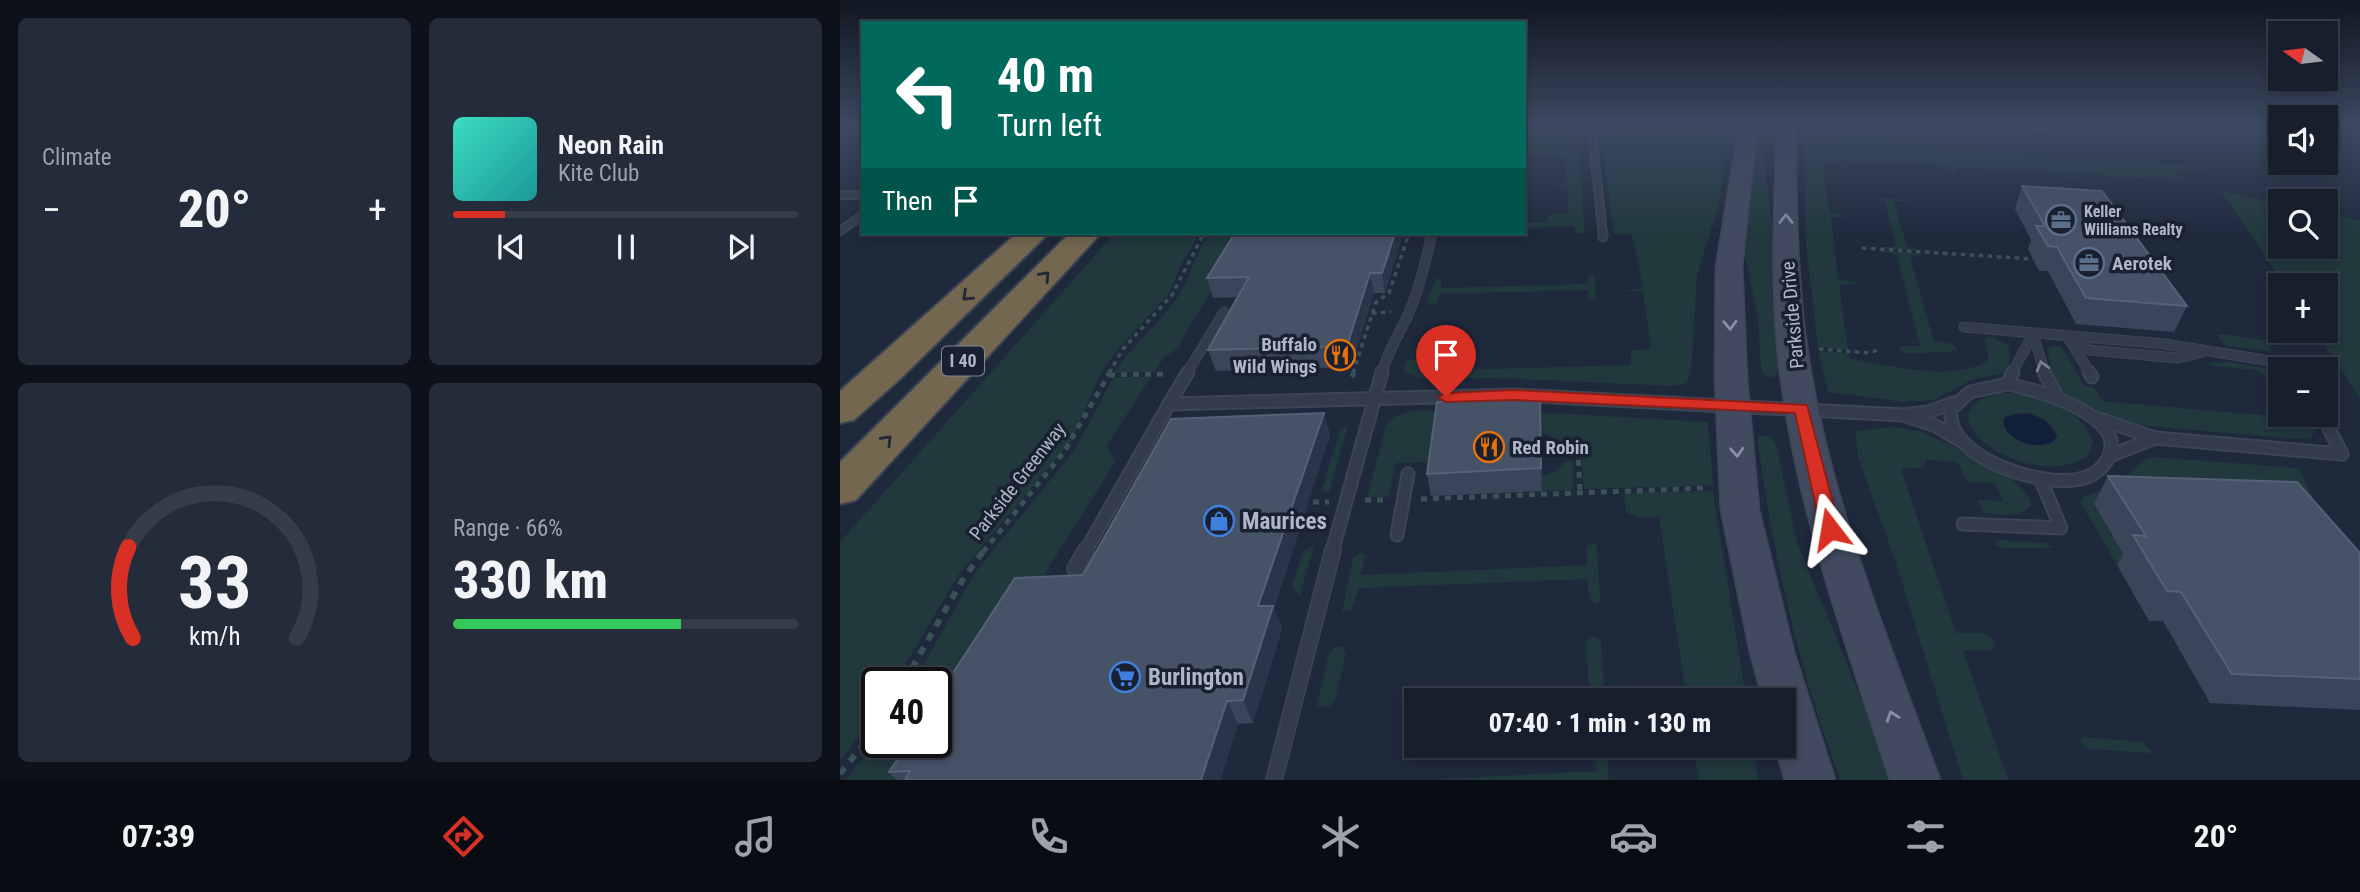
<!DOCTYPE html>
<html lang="en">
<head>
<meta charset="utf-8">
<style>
	:root { --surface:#171f2d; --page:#242c39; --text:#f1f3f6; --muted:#9ea2aa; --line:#363d49; --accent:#d93025 }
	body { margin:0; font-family:"Roboto Condensed",sans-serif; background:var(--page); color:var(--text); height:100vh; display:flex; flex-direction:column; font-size:26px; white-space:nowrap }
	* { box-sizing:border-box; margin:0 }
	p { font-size:23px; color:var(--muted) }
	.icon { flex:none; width:38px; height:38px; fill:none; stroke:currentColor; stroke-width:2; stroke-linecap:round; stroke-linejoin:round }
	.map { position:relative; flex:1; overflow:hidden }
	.sheet { display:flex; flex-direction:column; gap:18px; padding:18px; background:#0d1119; width:840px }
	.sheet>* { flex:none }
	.top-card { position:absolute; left:21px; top:21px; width:665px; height:214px; border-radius:0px; box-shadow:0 4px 10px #0003,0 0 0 2px var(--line); background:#00695c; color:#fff; overflow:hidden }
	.needle { width:46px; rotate:284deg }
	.buttons { position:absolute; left:1428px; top:21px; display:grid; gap:14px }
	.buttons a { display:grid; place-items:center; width:70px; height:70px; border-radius:0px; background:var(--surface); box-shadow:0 4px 10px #0003,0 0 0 2px var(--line); font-size:35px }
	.speed { position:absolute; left:21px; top:667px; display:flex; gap:14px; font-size:35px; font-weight:700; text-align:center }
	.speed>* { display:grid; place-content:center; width:91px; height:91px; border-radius:50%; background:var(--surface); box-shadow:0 4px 10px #0003,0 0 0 2px var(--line); line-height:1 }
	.speed .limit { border:4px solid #111; border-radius:10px; background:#fff; color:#111 }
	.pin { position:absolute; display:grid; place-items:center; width:60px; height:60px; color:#fff; margin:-72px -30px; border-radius:50% 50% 50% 0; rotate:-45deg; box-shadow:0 0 7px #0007 }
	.pin .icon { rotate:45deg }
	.me { position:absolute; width:77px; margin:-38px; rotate:346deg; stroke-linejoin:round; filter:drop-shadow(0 0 5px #0008) }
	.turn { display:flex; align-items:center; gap:24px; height:147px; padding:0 21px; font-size:32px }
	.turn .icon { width:91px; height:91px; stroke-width:2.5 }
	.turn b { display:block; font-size:49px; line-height:60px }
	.then { display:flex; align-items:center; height:66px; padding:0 21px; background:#0003; gap:14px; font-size:26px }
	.big { font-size:52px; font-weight:800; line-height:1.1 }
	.sheet .tile { flex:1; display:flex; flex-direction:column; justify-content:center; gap:10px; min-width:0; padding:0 24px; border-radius:10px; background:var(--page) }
	.sheet .dial { align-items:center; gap:0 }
	.dial svg { height:182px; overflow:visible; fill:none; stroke:var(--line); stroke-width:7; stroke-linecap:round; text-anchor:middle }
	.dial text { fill:var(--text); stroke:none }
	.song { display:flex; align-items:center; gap:21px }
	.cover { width:84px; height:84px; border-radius:10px; background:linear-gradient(135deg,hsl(170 70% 55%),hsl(180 70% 35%)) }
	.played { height:7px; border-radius:4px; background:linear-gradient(90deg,var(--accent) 15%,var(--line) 15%) }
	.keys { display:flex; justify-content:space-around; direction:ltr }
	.heat { display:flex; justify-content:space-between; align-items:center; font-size:38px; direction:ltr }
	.charge { height:10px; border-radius:5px; background:linear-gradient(90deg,#34c759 66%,var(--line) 0) }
	.sheet .tiles { flex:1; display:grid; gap:18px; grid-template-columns:repeat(2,1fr) }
	.trip { position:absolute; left:564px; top:688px; width:392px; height:70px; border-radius:0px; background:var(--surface); box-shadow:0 4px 10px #0003,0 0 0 2px var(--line); font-weight:800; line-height:70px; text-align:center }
	.tabs { display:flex; height:112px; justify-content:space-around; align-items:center; background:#090c12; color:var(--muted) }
	.tabs .icon { width:49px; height:49px }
	.tabs .active { color:var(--accent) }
	.tabs b { font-size:32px; color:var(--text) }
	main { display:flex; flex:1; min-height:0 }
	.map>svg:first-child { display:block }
	.green { fill:#21383d; fill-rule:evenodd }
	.water { fill:#121f3a }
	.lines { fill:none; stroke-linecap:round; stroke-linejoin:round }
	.lane-far3-casing { stroke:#3d4555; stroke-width:10 }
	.lane-far2-casing { stroke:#3d4555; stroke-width:11 }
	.lane-far1-casing { stroke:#3d4555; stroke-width:15 }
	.lane-casing { stroke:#3d4555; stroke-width:18 }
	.secondary-casing { stroke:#3d4555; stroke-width:3 }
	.highway-casing { stroke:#3b4354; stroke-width:4 }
	.path-far3 { stroke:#3a5155; stroke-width:2.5; stroke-dasharray:3.5 3.5; stroke-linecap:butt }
	.path-far2 { stroke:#3a5155; stroke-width:3.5; stroke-dasharray:4.5 4.5; stroke-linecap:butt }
	.path-far1 { stroke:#3a5155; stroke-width:5; stroke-dasharray:6 6; stroke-linecap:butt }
	.path { stroke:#3a5155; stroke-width:6; stroke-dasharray:8 8; stroke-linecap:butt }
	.lane-far3 { stroke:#333c4c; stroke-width:7 }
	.lane-far2 { stroke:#333c4c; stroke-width:9 }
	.lane-far1 { stroke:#333c4c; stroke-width:11 }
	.lane { stroke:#333c4c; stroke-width:15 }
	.secondary { fill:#414a5f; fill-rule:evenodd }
	.highway { fill:#73684f; fill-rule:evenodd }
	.wall { fill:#3a455a }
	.shaded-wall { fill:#2a3549 }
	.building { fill:#465266; stroke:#566175; stroke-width:2 }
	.oneway { stroke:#8890a3 }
	.oneway2 { stroke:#222834 }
	.oneway3 { stroke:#777f90 }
	.route { fill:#d93025; stroke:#8d1f18; stroke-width:2 }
	.labels { text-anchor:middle; stroke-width:7; stroke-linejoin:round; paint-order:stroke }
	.far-poi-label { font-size:16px; font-weight:bold; fill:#aeb6c8; stroke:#192131; text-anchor:start }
	.shield { fill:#192131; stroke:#81899b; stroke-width:2 }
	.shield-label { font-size:18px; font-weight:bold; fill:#aeb6c8 }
	.poi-label { font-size:19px; font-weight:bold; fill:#aeb6c8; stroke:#192131; text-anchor:start }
	.street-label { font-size:19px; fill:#aeb6c8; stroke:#192131 }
	.near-poi-label { font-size:23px; font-weight:bold; fill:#aeb6c8; stroke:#192131; text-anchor:start }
</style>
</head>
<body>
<main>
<section class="sheet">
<div class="tiles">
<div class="tile"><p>Climate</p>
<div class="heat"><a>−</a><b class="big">20°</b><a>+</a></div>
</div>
<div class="tile">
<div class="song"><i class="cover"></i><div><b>Neon Rain</b><p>Kite Club</p></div></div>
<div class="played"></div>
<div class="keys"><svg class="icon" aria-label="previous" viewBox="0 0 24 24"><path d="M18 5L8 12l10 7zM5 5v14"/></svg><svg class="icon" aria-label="pause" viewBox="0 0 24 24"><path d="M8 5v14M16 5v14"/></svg><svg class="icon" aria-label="next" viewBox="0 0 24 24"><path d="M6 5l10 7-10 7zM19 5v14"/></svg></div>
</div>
<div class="tile dial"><svg viewBox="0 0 100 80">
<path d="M14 69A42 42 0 1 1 86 69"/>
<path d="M14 69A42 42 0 0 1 12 29" stroke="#d93025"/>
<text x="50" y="56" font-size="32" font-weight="700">33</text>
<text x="50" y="72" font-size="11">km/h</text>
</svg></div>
<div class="tile"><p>Range · 66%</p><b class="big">330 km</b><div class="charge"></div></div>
</div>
</section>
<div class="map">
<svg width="1520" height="780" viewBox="0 0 1520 780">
	<rect width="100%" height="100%" fill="#1f293c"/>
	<g class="green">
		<path d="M833 126 885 129 881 131 889 137 878 207 857 276 851 374 846 383 833 386 656 378 579 379 563 371 567 360 582 359 583 371 791 365V351L811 348 803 292 783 291 803 288 792 235 774 234 761 137 774 131Z"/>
		<path d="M732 128H737L745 234 735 233 734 226 684 228V223L708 222V215L728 213 727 187 711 185 727 183 726 159H709L707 153 684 154V133L696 129 699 133 731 132Z"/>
		<path d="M918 129 927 132 925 168 933 235 932 297 939 369 933 378 924 375 921 368 918 318 905 256Z"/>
		<path d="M991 133 1076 141 1080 146 1377 167 1330 172 1351 181 1235 174 1238 179 1235 181 1226 173 1115 167 1116 172 1112 173 1107 166 999 160 998 165H982L990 213 1009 216 991 218 998 279 1021 283 999 285 1008 350 978 347 966 245 964 140 966 138 970 141 999 138Z"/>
		<path d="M1381 191 1440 204V247H1486V213L1520 221V398L1475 331H1486V285H1445Z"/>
		<path d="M1027 197 1071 200 1054 202 1067 247 1087 252 1037 248 1056 246 1045 201Z"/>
		<path d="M275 233H360L344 259 328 295 278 349 262 371 231 441 119 574 55 682H37V714L0 760V542Z"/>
		<path d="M371 233H399L392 237 403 239 339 344 342 346 324 357 315 372 274 373C293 344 322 322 341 292 352 273 356 250 371 233Z"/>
		<path d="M1038 250 1087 254 1070 257 1094 341 1113 344 1118 351 1067 354 1059 350 1061 346H1080L1057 255Z"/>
		<path d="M751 275 755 277V300L749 299 748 290 600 294 596 304 586 303 596 279H601V288L748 284V277Z"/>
		<path d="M1383 334 1423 340 1432 351 1386 346 1377 335Z"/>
		<path d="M1151 336 1169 346V365L1164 373 1134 379 1093 400 1064 402 988 392 978 351 1009 354 1010 359C1055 365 1103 382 1147 362L1148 354 1144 338Z"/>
		<path d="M1212 346H1221L1244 385 1255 388 1262 401 1443 417 1442 415H1469L1475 431 1471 437 1456 439 1297 425 1267 415 1215 388 1207 349Z"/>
		<path d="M1391 362 1440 371V385L1430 382 1418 370 1372 366 1364 363Z"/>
		<path d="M311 377 267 445 275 462 191 596 96 738V682H74L136 571 235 450 273 378Z"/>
		<path d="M1163 393C1197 395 1239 405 1253 441L1248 456C1186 496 1070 408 1163 393ZM1171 414C1188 411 1212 417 1217 436L1163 421Z"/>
		<path d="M570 411H676L868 422 873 485 744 489 740 442 728 444 701 432 595 462 556 463 548 497 527 498 546 425 554 417Z"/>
		<path d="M508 425 489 493 484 492 482 489 500 430Z"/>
		<path d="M1052 427 1083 432 1120 450 1172 479 1188 496 1191 505C1179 519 1160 514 1143 513L1138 500 1163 501 1155 483 1128 482 1117 462 1086 460 1083 468 1061 469 1116 633H1143L1152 638 1155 646 1152 651 1123 650 1168 780H1123L1056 563 1018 457 1015 431Z"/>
		<path d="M926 436 932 437 936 444 957 542 1023 703 1049 780H1001C959 673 934 558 918 444V437Z"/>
		<path d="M1314 457 1459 468 1477 507 1254 505 1289 565H1277L1240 502 1243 497 1277 485 1304 460Z"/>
		<path d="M728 460 733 462V490L702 491V476L714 472Z"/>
		<path d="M873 491 904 686 906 700H847L819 517H797L786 512 784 494 787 493Z"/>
		<path d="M1159 540 1205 543 1213 548H1164L1154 544Z"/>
		<path d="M753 543 757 545 760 600 756 604 750 601 747 579 519 588 511 611 502 612 513 557 521 552 525 555 521 575 747 565V546Z"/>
		<path d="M474 545 460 596 453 589V584L463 552Z"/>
		<path d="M753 636 761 641 764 687 757 695 750 694 745 642Z"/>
		<path d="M496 647H503L506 653 496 698 490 706 479 707 477 703 489 653Z"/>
		<path d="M1245 737 1302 742 1313 753 1247 749 1239 739Z"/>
		<path d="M37 741V742H94L70 780H5Z"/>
		<path d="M754 746H767L769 780H585L756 771Z"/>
		<path d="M853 746H913L918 780H859Z"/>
	</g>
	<path class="water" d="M1188 413 1205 420 1217 436 1214 441C1198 451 1166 442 1163 421L1165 417Z"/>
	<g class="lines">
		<g class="lane-far3-casing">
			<g id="lane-far3">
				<path d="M751 126 763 235"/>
				<path d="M0 195H23"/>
				<path d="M0 231 23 215"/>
			</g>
		</g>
		<g class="lane-far2-casing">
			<g id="lane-far2">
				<path d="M763 233V237"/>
				<path d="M1124 327 1325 344 1456 365"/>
				<path d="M1193 334 1205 373"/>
				<path d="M1230 338 1249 350 1338 358 1360 353"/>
				<path d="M1229 339 1250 373"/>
				<path d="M347 373 384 312"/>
				<path d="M542 373C548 351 559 334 569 313 580 287 586 261 592 233"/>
				<path d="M1172 373 1193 334"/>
			</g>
		</g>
		<g class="lane-far1-casing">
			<g id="lane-far1">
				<path d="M1204 372 1216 395"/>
				<path d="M1249 372 1252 377"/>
				<path d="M1167 384C1194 389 1290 415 1268 458 1248 501 1163 473 1136 453 1120 441 1109 429 1111 409L1130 392Z"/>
				<path d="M1167 384 1173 372"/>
				<path d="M329 404 348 372"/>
				<path d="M1482 415 1502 454"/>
				<path d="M1066 416 1096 426 1121 441"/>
				<path d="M1254 417 1315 438 1502 454"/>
				<path d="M1270 456 1315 438"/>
				<path d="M1123 524 1221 528 1200 478"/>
				<path d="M557 535 568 474"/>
				<path d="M245 552 329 404 675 395 1063 415 1088 412 1113 403"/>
				<path d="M492 552 542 372"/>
			</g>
		</g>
		<g class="lane-casing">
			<g id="lane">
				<path d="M235 569 246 550"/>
				<path d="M434 780 493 550"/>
			</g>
		</g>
		<g class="secondary-casing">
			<g id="secondary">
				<path d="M899 126H917L902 267 907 380 919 510 954 652 995 780H945L935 746H943V700H923L910 652 881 510 875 380 876 267Z"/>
				<path d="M937 126H955C957 203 956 279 968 354 990 502 1049 641 1100 780H1050C1005 641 953 501 938 354 930 279 935 202 937 126Z"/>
			</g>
		</g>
		<g class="highway-casing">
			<g id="highway">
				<path d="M177 233H209L61 378 14 420 0 423V391Z"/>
				<path d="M230 233H261L16 500 0 504V462Z"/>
			</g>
		</g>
		<path class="path-far3" d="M1021 126 1024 128 1021 131"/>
		<g class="path-far2">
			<path d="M1022 248 1193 259"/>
			<path d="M532 313 551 312"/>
			<path d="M979 349 1030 353 1040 349"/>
			<path d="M269 373 283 349 332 295 364 233"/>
			<path d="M513 373 536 302 549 293 569 233"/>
		</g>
		<g class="path-far1">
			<path d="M269 375 327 374"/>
			<path d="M512 377 514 372"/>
			<path d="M723 452 738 451 740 492"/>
			<path d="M581 499 866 488"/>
			<path d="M525 500H545"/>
			<path d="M473 502H489"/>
			<path d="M143 552 224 452 270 372"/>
		</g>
		<g class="path">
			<path d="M64 682 122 581 144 550"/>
			<path d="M0 774 37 727"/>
		</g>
		<use href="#lane-far3" class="lane-far3"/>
		<use href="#lane-far2" class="lane-far2"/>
		<use href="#lane-far1" class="lane-far1"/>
		<use href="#lane" class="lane"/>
		<use href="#secondary" class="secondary"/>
		<use href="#highway" class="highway"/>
	</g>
	<g class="wall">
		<path d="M1133 126H1214L1212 131Z"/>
		<path d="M1182 186 1347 306 1334 332 1236 324 1208 271H1199L1188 249 1191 240 1175 209Z"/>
		<path d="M395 233H563L545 293H534L511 367 376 371 368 350 398 297 373 298 367 278Z"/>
		<path d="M700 398 702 491 591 496 587 474Z"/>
		<path d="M484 413 490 435 434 608 442 629 413 723 398 724 380 780H56L49 772 243 575Z"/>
		<path d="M1268 476 1520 553V710L1370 703 1323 621H1309L1277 565 1283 554 1254 504Z"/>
	</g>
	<g class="shaded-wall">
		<path d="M555 233H563L545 293 542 273Z"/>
		<path d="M530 273 534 293 511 367 507 346Z"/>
		<path d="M700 398 701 420 702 491 701 468Z"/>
		<path d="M484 413 490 435 434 608 442 629 413 723 403 700 418 606Z"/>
		<path d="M387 701 398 724 380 780H361Z"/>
	</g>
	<g class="building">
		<path d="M1182 186 1262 191 1347 306 1246 298 1217 247 1208 246 1196 226H1205Z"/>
		<path d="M395 233H555L542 273H530L507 346 368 350 409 277 367 278Z"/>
		<path d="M700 398 701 468 587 474 597 402Z"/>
		<path d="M484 413 418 606H433L403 700 387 701 361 780H65L70 771 49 772 69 742H96V699L175 578 243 575 331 419Z"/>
		<path d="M1268 476 1457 482 1520 553V679L1392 674 1341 592 1327 591 1293 535 1306 536Z"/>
	</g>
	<defs><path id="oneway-chevron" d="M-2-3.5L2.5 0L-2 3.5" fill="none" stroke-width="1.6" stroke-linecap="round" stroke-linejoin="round" transform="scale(1.75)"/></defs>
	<g class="oneway">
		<use href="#oneway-chevron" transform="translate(946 219) rotate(-90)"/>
		<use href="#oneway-chevron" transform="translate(890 325) rotate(89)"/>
		<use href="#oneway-chevron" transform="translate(897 452) rotate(87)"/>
		<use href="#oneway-chevron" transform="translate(1052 716) rotate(-109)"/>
	</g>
	<g class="oneway2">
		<use href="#oneway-chevron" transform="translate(205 276) rotate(-46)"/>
		<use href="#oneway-chevron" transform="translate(127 296) rotate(137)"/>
		<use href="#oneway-chevron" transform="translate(47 440) rotate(-46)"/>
	</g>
	<use class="oneway3" href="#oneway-chevron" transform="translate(1202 366) rotate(-106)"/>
	<linearGradient id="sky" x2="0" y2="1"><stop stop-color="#111721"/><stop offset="0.53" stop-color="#3c4961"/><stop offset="1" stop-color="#3c4961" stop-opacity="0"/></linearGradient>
	<rect width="1520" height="236" fill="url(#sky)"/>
	<path class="route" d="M675 390 967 405 1000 529 990 536 981 529 955 413 675 400 606 402 598 397 606 393Z"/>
	<defs>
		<g id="office-ring" transform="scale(1.575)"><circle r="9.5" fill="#192131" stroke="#5c6f8a" stroke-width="1.5"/><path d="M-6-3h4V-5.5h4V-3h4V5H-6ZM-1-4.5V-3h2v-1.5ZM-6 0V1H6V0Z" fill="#5c6f8a"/></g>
		<g id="restaurant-ring" transform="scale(1.575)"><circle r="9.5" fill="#192131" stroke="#e8710a" stroke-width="1.5"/><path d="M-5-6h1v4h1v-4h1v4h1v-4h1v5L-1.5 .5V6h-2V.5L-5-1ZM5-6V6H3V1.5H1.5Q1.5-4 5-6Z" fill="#e8710a"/></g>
		<g id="shop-ring" transform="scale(1.575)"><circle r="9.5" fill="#192131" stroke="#3f7fe0" stroke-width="1.5"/><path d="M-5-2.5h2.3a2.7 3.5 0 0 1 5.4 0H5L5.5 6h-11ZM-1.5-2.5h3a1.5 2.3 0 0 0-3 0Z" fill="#3f7fe0"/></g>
		<g id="supermarket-ring" transform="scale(1.575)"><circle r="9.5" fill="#192131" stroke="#3f7fe0" stroke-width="1.5"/><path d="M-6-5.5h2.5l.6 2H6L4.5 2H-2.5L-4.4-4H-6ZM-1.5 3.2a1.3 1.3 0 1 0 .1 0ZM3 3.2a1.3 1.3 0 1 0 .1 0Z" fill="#3f7fe0"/></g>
	</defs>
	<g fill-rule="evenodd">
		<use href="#office-ring" x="1221" y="220"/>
		<use href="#office-ring" x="1249" y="263"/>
		<use href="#restaurant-ring" x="500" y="355"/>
		<use href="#restaurant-ring" x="649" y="447"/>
		<use href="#shop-ring" x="379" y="521"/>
		<use href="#supermarket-ring" x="285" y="677"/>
	</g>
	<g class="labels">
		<g class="far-poi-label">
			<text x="1244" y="217">Keller<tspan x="1244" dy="18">Williams Realty</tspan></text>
		</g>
		<rect class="shield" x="102" y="346.5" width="42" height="29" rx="5"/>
		<g class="shield-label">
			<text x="123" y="367">I 40</text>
		</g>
		<g class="poi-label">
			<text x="1272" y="270">Aerotek</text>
			<text x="477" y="351" text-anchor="end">Buffalo<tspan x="477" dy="22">Wild Wings</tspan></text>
			<text x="672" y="454">Red Robin</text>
		</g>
		<g class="street-label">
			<text transform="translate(952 315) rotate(-95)" y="7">Parkside Drive</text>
			<text transform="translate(177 481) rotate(-52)" y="7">Parkside Greenway</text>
		</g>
		<g class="near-poi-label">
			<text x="402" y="529">Maurices</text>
			<text x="308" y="685">Burlington</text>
		</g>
	</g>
</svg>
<div class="buttons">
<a><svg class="needle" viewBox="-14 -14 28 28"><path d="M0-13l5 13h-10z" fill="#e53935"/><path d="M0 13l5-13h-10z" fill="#9ea2aa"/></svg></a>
<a><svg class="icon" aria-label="sound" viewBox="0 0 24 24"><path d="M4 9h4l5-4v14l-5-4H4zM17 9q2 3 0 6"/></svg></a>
<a><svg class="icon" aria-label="search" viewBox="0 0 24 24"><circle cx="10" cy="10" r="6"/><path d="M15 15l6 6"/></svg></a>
<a>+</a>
<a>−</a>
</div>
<div class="speed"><div class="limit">40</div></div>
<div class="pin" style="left:606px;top:397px;background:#d93025"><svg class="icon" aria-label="arrive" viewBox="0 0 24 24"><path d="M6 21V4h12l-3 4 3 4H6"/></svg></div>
<svg class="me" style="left:990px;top:529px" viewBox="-20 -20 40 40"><path d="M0-17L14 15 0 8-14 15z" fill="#d93025" stroke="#fff" stroke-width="4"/></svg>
<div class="trip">07:40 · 1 min · 130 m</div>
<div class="top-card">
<div class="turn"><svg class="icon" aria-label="left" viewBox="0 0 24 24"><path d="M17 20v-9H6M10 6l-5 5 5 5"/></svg><div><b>40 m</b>Turn left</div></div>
<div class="then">Then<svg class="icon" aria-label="arrive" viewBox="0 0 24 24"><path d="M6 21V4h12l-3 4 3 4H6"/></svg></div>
</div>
</div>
</main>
<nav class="tabs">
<b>07:39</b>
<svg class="icon active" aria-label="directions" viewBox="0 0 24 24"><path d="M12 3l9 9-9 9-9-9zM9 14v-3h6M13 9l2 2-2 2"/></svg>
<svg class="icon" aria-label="music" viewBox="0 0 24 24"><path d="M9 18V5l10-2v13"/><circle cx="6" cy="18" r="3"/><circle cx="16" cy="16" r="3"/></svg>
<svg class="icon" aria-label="phone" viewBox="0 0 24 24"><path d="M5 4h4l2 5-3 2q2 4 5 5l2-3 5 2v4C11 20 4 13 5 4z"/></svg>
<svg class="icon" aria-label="climate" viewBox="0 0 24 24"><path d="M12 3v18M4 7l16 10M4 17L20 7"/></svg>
<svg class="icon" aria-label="car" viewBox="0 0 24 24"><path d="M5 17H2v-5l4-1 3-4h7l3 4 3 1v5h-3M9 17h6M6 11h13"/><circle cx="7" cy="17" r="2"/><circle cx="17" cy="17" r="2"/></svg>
<svg class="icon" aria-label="filters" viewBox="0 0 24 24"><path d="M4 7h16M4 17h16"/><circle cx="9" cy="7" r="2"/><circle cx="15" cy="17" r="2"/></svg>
<b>20°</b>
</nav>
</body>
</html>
